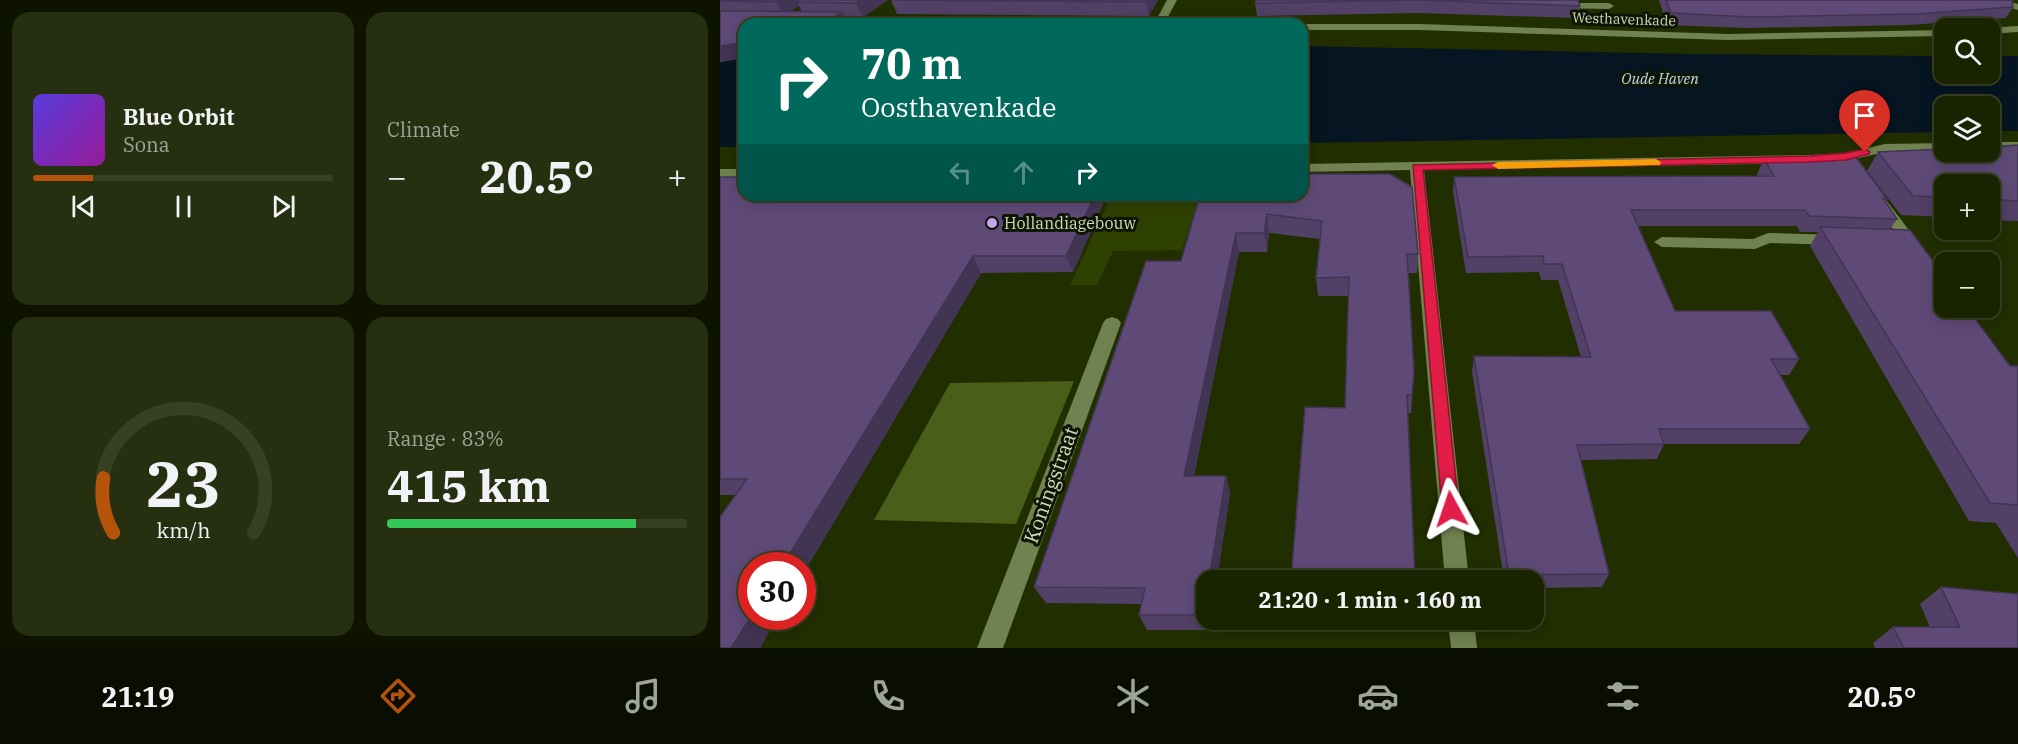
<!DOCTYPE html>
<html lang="en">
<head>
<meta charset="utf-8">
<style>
	:root { --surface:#192300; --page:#262f0f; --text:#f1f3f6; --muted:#9fa499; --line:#374022; --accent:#b45309 }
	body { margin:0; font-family:"IBM Plex Serif",serif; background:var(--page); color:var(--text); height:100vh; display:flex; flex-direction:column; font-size:22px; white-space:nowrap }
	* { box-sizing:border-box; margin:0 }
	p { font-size:20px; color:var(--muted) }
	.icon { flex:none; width:33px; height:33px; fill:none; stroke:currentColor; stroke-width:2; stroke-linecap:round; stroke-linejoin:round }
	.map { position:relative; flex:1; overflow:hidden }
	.panel { display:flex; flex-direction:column; gap:12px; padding:12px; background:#0e1300; width:720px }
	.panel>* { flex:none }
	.top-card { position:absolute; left:18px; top:18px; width:570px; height:183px; border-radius:18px; box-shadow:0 3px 15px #0003,0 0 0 2px var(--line); background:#00695c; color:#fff; overflow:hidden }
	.controls { position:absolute; left:1214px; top:18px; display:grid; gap:12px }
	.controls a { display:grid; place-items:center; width:66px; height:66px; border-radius:12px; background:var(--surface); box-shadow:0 3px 15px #0003,0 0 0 2px var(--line); font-size:30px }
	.speed { position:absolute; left:18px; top:552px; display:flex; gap:12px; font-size:30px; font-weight:700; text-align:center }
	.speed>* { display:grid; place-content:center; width:78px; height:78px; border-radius:50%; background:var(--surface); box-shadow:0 3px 15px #0003,0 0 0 2px var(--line); line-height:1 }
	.speed .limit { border:9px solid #d22; background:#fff; color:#111 }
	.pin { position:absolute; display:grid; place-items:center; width:51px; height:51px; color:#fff; margin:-62px -26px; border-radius:50% 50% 50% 0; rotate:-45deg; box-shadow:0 0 6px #0007 }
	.pin .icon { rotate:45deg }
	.me { position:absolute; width:66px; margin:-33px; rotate:355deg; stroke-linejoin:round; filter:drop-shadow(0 0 4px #0008) }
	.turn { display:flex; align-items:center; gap:21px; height:126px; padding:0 24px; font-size:27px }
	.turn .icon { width:78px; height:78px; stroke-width:2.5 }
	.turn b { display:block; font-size:42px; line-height:51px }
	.lanes { display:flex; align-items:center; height:57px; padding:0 24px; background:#0003; justify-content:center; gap:30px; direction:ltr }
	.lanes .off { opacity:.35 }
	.big { font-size:45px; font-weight:800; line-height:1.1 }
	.panel .card { flex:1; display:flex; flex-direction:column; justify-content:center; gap:9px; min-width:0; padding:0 21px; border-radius:18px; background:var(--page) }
	.panel .dial { align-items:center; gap:0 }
	.dial svg { height:156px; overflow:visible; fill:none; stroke:var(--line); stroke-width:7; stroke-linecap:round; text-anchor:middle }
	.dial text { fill:var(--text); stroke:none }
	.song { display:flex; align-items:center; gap:18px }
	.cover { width:72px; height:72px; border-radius:9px; background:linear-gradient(135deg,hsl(250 70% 55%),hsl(300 70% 35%)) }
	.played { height:6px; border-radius:3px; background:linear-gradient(90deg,var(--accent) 20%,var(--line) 20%) }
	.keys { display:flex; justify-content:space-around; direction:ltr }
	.heat { display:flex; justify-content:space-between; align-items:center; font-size:33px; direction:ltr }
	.charge { height:9px; border-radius:4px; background:linear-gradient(90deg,#34c759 83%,var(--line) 0) }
	.panel .tiles { flex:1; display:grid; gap:12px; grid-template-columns:repeat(2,1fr) }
	.trip { position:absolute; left:476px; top:570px; width:348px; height:60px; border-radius:18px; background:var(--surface); box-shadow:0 3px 15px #0003,0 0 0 2px var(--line); font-weight:800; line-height:60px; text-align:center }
	.tab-bar { display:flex; height:96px; justify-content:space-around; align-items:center; background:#0a0e00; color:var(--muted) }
	.tab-bar .icon { width:42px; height:42px }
	.tab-bar .selected { color:var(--accent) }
	.tab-bar b { font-size:27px; color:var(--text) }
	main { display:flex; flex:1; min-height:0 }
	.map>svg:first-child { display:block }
	.green { fill:#2f4100 }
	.forest { fill:#495e18 }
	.water { fill:#061521 }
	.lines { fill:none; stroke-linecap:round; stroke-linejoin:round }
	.minor { fill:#708250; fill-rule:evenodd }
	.wall { fill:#524066; fill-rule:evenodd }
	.shaded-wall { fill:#423453 }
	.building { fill:#5f4a77; stroke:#423453; stroke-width:1.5 }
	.route { fill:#e11d48; stroke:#92132f; stroke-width:1.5 }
	.slow { fill:#f59e0b }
	.poi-dot { fill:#c7a6ef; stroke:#0e1503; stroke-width:2 }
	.labels { text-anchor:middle; stroke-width:6; stroke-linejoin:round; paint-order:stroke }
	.far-street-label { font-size:14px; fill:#cfdac0; stroke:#0e1503 }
	.far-water-label { font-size:15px; font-style:italic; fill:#c2daef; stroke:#0e1503 }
	.poi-label { font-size:16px; fill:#cfdac0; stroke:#0e1503; text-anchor:start }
	.near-street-label { font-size:20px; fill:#cfdac0; stroke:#0e1503 }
</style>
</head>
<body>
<main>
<section class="panel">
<div class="tiles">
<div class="card">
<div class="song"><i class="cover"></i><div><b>Blue Orbit</b><p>Sona</p></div></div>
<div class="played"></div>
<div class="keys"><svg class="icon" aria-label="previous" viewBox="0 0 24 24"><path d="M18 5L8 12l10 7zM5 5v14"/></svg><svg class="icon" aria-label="pause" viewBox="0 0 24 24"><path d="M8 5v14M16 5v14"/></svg><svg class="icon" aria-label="next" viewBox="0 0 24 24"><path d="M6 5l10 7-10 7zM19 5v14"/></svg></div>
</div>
<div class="card"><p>Climate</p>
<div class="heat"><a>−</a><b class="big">20.5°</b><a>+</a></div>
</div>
<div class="card dial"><svg viewBox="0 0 100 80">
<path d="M14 69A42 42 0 1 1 86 69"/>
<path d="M14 69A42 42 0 0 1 9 41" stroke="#b45309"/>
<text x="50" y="56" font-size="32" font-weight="700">23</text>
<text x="50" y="72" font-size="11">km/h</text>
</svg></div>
<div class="card"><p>Range · 83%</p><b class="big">415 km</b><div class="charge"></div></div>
</div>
</section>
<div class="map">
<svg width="1298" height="648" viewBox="0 0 1298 648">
	<rect width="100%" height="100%" fill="#212f00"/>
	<path class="green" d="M392 195H480L462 250 393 251 377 285H350Z"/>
	<path class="forest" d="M354 381 296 524 154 520 230 383Z"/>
	<g class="water">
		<path d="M582 46 971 54 1224 56V74H1269V56H1298V131H1269V106H1224V132L582 143Z"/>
		<path d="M24 47V147H0V51Z"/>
	</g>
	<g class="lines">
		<g class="minor">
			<path d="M447 0H457L444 24H434Z"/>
			<path d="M1267 0H1283L1298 4V10Z"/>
			<path d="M831 3H889L894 6 889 9 835 8 831 7Z"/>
			<path d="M104 18 295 21 300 24 100 23 99 21Z"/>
			<path d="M581 24H700L1008 34 1224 30V36L1008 40 700 30H582Z"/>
			<path d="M1298 26V32L1269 34V28H1266Z"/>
			<rect x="1269" y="142" width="29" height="8"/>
			<path d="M1224 143V151L1165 152 1126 161 1090 163 704 170 749 580H725L690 170 582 172V164L1090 155 1126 153 1165 144Z"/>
			<rect x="0" y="169" width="24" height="8"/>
			<path d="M1161 199 1166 200 1224 276V294L1218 292 1154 203Z"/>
			<path d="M1048 233 1119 235 1127 240 1119 245 1050 243 1035 249 942 247 934 242 942 237 1033 239Z"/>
			<path d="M392 317 398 319 401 323 283 648H257L383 323 386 319Z"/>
			<path d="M728 620H754L757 648H731Z"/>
		</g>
	</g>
	<g class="wall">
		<path d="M0 0H168L143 17 125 16 24 24V58L0 62ZM79 6 82 12 70 11Z"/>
		<path d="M171 0H438L429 16 177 14Z"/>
		<path d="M536 0H858L860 6 857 18 699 13 537 16 535 3Z"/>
		<path d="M939 0H1292L1293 7 1286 18 1189 25 1026 28 947 25Z"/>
		<path d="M1298 145V221L1269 220V184H1224V217L1181 215 1147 171 1158 152Z"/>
		<path d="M1109 158 1167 199 1165 202 1177 219 1170 229 1290 366H1298V558L1276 523 1249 521 1090 246 1098 232H1080L1077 226H918L955 311 1079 359 1069 375H1060L1090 429 1079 444H944L937 459 861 460 889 574 882 587 813 588V580H784L752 372 754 356 861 357 838 280H821L819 272 746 273 733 192 734 177 1038 176 1037 174 1044 159 1107 161Z"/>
		<path d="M0 177 24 195H387L353 272 261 273 82 576V566L32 616H58L40 648H0L16 495H0Z"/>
		<path d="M582 195 698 254 697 273H688L694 371 691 413H688L628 296H598L596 278 600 239 549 233 547 252H519L474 476H506L510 493 497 580H486V620H491L489 630H427L419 615 421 604 326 603 314 587 461 261Z"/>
		<path d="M1221 587 1295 594 1298 592V648H1155L1153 643 1173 627H1210L1200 604Z"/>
		<path d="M569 620H696L695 631H571Z"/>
	</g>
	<g class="shaded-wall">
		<path d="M59 0H87L77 2 79 6 64 16 56 2Z"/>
		<path d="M141 0H168L143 17 136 3Z"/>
		<path d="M427 0H438L429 16 426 2Z"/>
		<path d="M122 12 129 24H103Z"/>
		<path d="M24 42V58L0 62V46Z"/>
		<path d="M375 195H387L353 272 346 256Z"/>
		<path d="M547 214 549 233 547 252 544 233Z"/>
		<path d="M516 233 519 252 470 493 464 476Z"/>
		<path d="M253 256 261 273 82 576V566H62Z"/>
		<path d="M506 476 510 493 497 580H489Z"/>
		<path d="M486 598V620H491L489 630 483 615Z"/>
		<path d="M32 615V616H58L40 648H11Z"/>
	</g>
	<g class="building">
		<path d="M0 0H59L56 2 0 1Z"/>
		<path d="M79 0H141L136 3 77 2Z"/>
		<path d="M171 0H427L426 2Z"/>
		<path d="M536 0H858L860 6 699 0 535 3Z"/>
		<path d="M946 0H1292L1293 7 1195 14 1030 17 951 13Z"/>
		<path d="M0 11 122 12 103 24H24V42L0 46Z"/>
		<path d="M1298 145V201L1269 199V184H1224V197L1193 196 1158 152 1224 149V152H1269V147Z"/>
		<path d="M1135 156 1167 199 1163 198 1177 219 1089 216 1085 210H911L955 311H1051L1079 359H1051L1090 429H939L944 444 857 445 889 574 789 575 754 356 871 357 842 264H824L823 256 748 257 734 177 1054 176 1044 159 1113 161 1109 158Z"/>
		<path d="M582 174H670L692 187 698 254H687L694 371 692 395H687L695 580H571L585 407 625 408 629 277 596 278 602 221 547 214 544 233H516L464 476H506L489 580H486V598L483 615H419L425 588 314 587 426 261H461L480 195H582Z"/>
		<path d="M0 177H24V195H375L346 256H253L62 566H32V615L11 648H0V517L27 479H0Z"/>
		<path d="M1100 227 1190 230 1224 276V308H1247L1290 366H1298V505L1270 503Z"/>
		<path d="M1221 587 1298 594V648H1184L1173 627H1240Z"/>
	</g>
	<path class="route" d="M1145 149 1150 152 1149 154 1126 160 1090 162 703 170 739 509 737 515 731 517 725 515 722 509 693 165 1090 156 1126 153Z"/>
	<path class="slow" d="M936 159 941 162 940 165 778 169 772 165 778 162Z"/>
	<circle class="poi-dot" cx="272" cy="223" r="6"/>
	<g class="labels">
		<g class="far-street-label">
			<text transform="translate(904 19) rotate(2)" y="5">Westhavenkade</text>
		</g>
		<g class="far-water-label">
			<text x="940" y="84">Oude Haven</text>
		</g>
		<g class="poi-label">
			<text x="284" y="229">Hollandiagebouw</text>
		</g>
		<g class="near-street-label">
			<text transform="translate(331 485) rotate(-70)" y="7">Koningstraat</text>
		</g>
	</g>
</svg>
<div class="controls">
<a><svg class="icon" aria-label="search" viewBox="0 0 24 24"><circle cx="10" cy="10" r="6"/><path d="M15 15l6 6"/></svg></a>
<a><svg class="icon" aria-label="layers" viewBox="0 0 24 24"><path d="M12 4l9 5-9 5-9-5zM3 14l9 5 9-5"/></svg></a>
<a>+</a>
<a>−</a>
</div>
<div class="speed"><div class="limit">30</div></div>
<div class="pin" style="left:1145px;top:152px;background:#d93025"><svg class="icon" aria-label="arrive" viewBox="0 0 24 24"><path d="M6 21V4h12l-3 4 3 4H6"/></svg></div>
<svg class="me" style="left:731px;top:509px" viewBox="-20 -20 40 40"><path d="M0-17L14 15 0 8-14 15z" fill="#e11d48" stroke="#fff" stroke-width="4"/></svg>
<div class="trip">21:20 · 1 min · 160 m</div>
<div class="top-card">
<div class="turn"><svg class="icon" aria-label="right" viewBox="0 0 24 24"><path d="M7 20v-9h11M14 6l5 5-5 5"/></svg><div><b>70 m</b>Oosthavenkade</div></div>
<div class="lanes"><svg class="icon off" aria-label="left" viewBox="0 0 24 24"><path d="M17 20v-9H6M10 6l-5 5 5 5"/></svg><svg class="icon off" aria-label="ahead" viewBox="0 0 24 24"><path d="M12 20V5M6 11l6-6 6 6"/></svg><svg class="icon" aria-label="right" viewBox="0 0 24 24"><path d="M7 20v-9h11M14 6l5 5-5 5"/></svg></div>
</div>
</div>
</main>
<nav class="tab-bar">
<b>21:19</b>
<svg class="icon selected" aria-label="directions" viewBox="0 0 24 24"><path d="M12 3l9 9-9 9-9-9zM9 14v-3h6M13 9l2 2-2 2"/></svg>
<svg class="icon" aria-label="music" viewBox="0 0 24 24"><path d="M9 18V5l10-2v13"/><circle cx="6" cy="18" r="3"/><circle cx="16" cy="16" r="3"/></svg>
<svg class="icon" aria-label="phone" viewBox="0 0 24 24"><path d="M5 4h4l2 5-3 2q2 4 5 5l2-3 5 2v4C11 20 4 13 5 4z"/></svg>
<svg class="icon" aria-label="climate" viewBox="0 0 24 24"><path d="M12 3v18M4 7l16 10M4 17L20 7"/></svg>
<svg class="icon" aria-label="car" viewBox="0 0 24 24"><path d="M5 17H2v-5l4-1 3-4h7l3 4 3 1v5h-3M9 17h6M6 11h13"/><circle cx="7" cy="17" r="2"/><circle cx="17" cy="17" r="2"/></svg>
<svg class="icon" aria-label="filters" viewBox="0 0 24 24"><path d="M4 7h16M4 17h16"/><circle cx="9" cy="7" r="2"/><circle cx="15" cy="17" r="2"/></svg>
<b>20.5°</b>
</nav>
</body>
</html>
